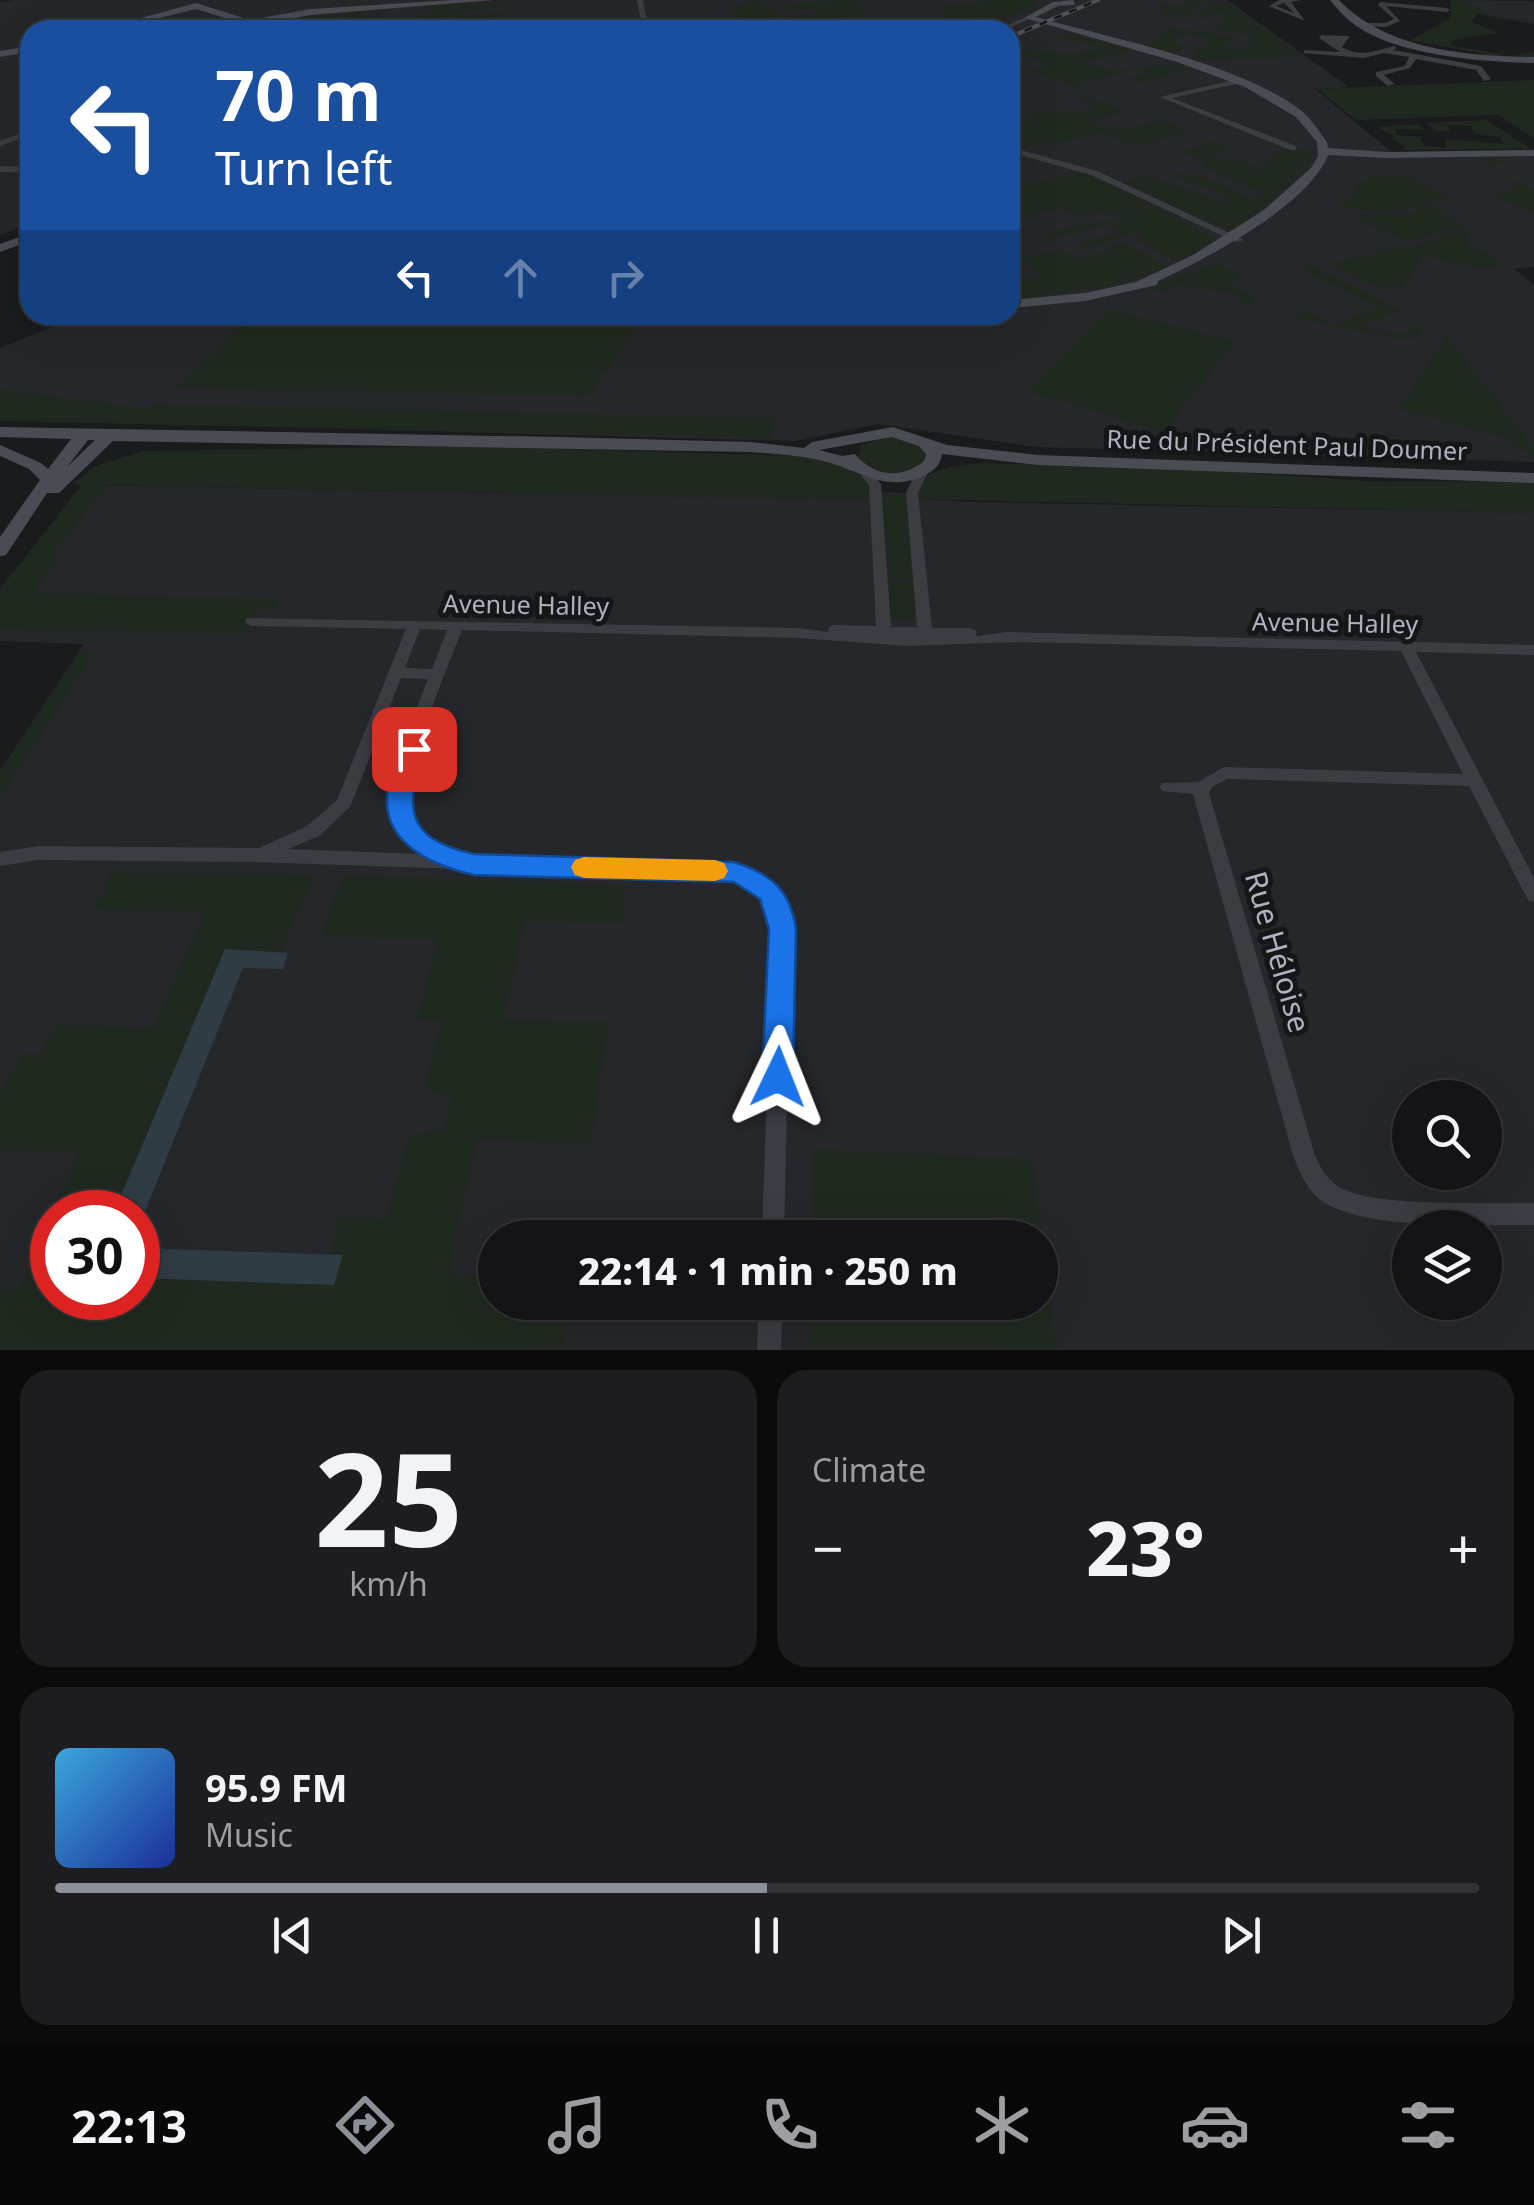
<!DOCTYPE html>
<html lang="en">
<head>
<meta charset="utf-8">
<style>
	:root { --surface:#141416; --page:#1d1d1f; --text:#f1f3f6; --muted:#9d9ea1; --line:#333335; --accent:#8c9099 }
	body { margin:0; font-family:"Noto Sans",sans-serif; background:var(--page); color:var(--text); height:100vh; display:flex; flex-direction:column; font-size:38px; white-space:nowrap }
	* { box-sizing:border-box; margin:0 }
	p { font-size:32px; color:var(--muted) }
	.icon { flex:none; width:55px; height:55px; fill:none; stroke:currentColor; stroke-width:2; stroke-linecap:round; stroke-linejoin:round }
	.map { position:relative; height:1350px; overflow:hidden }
	.sheet { display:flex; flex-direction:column; gap:20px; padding:20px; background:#0b0b0c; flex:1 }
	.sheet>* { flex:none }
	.top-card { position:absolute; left:20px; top:20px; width:1000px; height:305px; border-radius:30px; box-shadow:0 10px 40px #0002,0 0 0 2px var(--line); background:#1a4fa0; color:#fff; overflow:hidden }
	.fabs { position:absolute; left:1392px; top:1080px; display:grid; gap:20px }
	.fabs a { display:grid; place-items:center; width:110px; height:110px; border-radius:50%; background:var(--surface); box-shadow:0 10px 40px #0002,0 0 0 2px var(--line); font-size:50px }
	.speed { position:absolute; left:30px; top:1190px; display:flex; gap:20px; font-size:50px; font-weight:700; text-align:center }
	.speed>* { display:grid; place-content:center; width:130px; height:130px; border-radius:50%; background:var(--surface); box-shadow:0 10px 40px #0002,0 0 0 2px var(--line); line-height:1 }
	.speed .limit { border:15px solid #d22; background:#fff; color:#111 }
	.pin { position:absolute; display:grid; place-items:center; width:85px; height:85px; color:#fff; margin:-42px; border-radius:20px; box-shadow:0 5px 15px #0006 }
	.me { position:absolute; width:110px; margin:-55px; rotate:2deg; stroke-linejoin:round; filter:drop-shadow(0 0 8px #0008) }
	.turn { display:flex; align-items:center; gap:35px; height:210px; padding:0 30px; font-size:45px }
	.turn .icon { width:130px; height:130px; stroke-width:2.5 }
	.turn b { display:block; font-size:70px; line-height:85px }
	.lanes { display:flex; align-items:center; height:95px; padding:0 30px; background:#0003; justify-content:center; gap:50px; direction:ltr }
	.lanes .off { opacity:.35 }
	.big { font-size:75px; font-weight:800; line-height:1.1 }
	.sheet .tile { flex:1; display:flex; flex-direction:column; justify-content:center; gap:15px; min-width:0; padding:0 35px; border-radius:30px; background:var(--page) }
	.sheet .dial { align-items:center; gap:0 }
	.dial b { font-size:130px; line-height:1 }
	.song { display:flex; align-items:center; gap:30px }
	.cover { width:120px; height:120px; border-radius:15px; background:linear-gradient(135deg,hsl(200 70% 55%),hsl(230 70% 35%)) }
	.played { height:10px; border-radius:5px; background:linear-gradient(90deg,var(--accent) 50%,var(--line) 50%) }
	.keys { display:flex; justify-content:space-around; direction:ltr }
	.heat { display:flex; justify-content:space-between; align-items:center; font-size:55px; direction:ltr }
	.sheet .tiles { flex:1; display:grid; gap:20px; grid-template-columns:1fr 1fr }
	.tile:last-child { grid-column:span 2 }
	.trip { position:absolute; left:478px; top:1220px; width:580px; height:100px; border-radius:50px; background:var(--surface); box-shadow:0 10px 40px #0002,0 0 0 2px var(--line); font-weight:800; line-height:100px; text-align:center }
	.tab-bar { display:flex; height:160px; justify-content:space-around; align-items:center; background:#080809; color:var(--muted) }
	.tab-bar .icon { width:70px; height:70px }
	.tab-bar .on { color:var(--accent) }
	.tab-bar b { font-size:45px; color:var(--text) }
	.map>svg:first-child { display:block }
	.built { fill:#26272a; fill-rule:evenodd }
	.green { fill:#202920 }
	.water { fill:#2f3c43 }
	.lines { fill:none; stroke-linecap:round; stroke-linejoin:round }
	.street { fill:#3b3d43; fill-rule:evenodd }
	.secondary { fill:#494c53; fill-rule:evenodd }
	.rail-casing { stroke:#4e5158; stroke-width:4 }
	.rail { stroke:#151618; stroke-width:2.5; stroke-dasharray:8; stroke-linecap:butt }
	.route { fill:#1a73e8; stroke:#114b97; stroke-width:2.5 }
	.slow { fill:#f59e0b }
	.labels { text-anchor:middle; stroke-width:10; stroke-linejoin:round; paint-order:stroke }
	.street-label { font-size:25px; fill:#acb3be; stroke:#151618 }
	.near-street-label { font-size:30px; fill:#acb3be; stroke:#151618 }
</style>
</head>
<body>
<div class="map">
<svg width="1534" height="1350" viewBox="0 0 1534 1350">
	<rect width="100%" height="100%" fill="#1a1b1d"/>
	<g class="built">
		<path d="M15 0H1227L1349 87 1315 89 1394 154 1534 153V267L1515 269 1534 285V462L1035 447 878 424 795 441 101 422 0 414V348L82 315H1010V30H30V224L0 235V2Z"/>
		<path d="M1461 0 1534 1V24L1489 15Z"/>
		<path d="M82 485 869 500 870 492 917 493 918 499 974 502 1534 513V1350H0V771L84 644 0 641V589ZM1410 1098H1485V1172H1410ZM52 1212H138V1298H52ZM1410 1228H1485V1302H1410ZM495 1238H1040V1302H495Z"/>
	</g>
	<g class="green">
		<path d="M753 0H768L755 3 784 13 769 16 776 20 818 12 812 8 787 12 780 9 790 7 786 4 860 0 855 2 865 6 860 8 873 12 811 23 803 19 791 23 795 26 772 30 728 11Z"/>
		<path d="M999 0H1034L1037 4 981 30 946 19 940 6Z"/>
		<path d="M1188 0 1227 3 1304 57 1194 61 1186 59 1200 57 1193 54 1213 38 1182 35 1170 43 1184 44 1175 55 1147 47 1169 27 1235 37 1223 48 1238 51 1257 36 1212 29 1229 14 1214 12 1204 19 1196 17 1213 3 1205 2 1185 16 1161 14 1162 3 1179 6Z"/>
		<path d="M1450 0H1461L1489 15 1534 25 1478 14 1472 22 1498 33 1454 40 1450 45 1511 56 1534 52V57L1488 55 1410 40 1451 18Z"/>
		<path d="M523 3 459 12 464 16 522 10 467 22 450 15 441 17 461 30H365L341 12 377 8 383 12 363 13 364 17H386L395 23 433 15 423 5Z"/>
		<path d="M330 13 352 30H263L256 24Z"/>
		<path d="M1066 33 1134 50 1081 64 1114 71 1180 64 1190 69 1137 83 1127 79 1149 74 1139 69 1080 82 1085 86 1077 88 1029 70 1048 65 1018 50C1050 48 1072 59 1102 48L1055 35Z"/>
		<path d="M1534 80V138L1498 115 1356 120 1317 89Z"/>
		<path d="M1085 96 1125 112 1088 121 1108 130 1164 121 1191 132 1135 147 1100 132 1049 145 1038 140 1041 144 1019 149 1010 146V126L1037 120 1026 115C1052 109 1074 114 1099 108L1079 98Z"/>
		<path d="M1487 120 1531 149 1404 150 1402 148 1406 147 1390 138 1395 137 1377 127 1418 124 1425 130 1395 129 1397 135 1420 137 1424 146 1447 147 1445 139 1504 144 1500 137 1474 134 1471 126 1448 125 1450 132 1436 131 1426 123Z"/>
		<path d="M1209 140 1233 150 1212 154 1226 161 1241 159 1263 172 1274 168 1259 161H1270L1265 158 1296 149 1313 153 1307 168 1279 162 1306 170 1238 229 1229 231 1123 182 1147 175 1223 203 1233 197 1169 175C1196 168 1227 189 1252 200L1265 195 1201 166 1206 162 1180 151 1208 144 1204 141Z"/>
		<path d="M1503 155 1509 159 1493 166 1505 170 1499 173 1534 190V213L1491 197 1520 187 1480 159Z"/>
		<path d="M1075 172 1090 174 1151 203 1107 216 1096 210 1089 214 1094 217 1085 219 1060 209 1027 218 1019 213 1030 209 1010 198V183L1013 188Z"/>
		<path d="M1372 176H1408L1452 199 1389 212 1336 207 1355 194 1354 187Z"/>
		<path d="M1432 205 1464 227 1410 241 1360 222 1359 214 1420 213 1414 209Z"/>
		<path d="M1153 206 1218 240 1177 262 1135 240 1144 234 1139 231 1087 249 1072 246 1121 232 1107 224 1048 240 1039 236C1070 228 1101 213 1131 227L1116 218 1118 215Z"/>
		<path d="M1469 228 1467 246 1492 253 1490 257 1504 268 1486 270 1423 256 1401 291 1364 282 1330 264 1374 254 1370 252 1426 243Z"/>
		<path d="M1122 242 1169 268 1105 287 1010 300V273L1025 281 1041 277 1028 268 1032 266 1020 253 1031 258 1061 249 1078 259 1115 248 1112 245Z"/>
		<path d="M1219 263 1242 277 1228 283 1252 295 1255 302 1240 305 1243 296 1175 284 1170 293 1143 288Z"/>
		<path d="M1307 264 1401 310 1360 327 1403 334 1414 324 1423 327 1419 336 1406 340 1292 318 1309 312 1333 324 1379 307 1302 270Z"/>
		<path d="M1108 309 1235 342 1163 432 1026 391Z"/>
		<path d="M253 315H647L589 396 175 388Z"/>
		<path d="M1446 336 1534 448V459L1507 438 1399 410Z"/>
		<path d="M0 389 149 409 155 404 774 418 771 438 0 421Z"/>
		<path d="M893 436 920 446 925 453 923 463C903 479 876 475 858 458L861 445Z"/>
		<path d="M475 446 795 456 838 462 868 479 870 500 107 485 53 554 60 556 33 593 279 599 274 609H258L246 634 0 629V589L82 485 73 484 95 466 144 451Z"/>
		<path d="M983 463 1220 471 1382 482 1534 481V513L918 499V482C937 467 959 465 983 463Z"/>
		<path d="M879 495H908L915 579 883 578Z"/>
		<path d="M883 581 915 582 917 613 913 620H885Z"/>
		<path d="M79 652H95L0 797V771Z"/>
		<path d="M112 872 315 875 281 951 225 949 114 1212H53L79 1153 0 1151V1092L24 1053H41L56 1025 153 1028 204 913 94 909Z"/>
		<path d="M343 875 626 885 623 923 525 921 504 1019 609 1022 591 1143 477 1140 449 1273 495 1275V1302L569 1303 562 1350H0V1289H18L52 1213V1298H138V1278L322 1285 339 1217 386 1219 407 1141 415 1134 444 1129 452 1097 428 1090 426 1083 441 1021H416L438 940 321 936Z"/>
		<path d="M813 1149 1032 1159 1057 1350H810L811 1303 1040 1302V1238L812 1237Z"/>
	</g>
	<g class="water">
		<path d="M225 949 288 953 283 969 243 968 138 1229V1212H114Z"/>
		<path d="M138 1248 343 1255 334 1285 138 1278Z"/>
	</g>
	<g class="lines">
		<g class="street">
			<path d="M637 0H643L646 16 661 30H654L640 17Z"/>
			<path d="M1279 0H1302L1291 2 1305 21 1269 6ZM1284 3 1294 13 1276 6Z"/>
			<path d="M1380 2 1447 8 1450 10 1447 12 1386 6 1400 21 1386 27 1358 26 1360 23H1385L1394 19 1378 5Z"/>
			<path d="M1026 17 1031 18 1005 30H996Z"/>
			<path d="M250 21 252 24 232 30H222Z"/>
			<path d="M1321 35 1350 36 1342 47C1359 58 1375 51 1394 46L1397 48 1393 50 1481 66 1491 79 1484 81 1476 70 1416 59 1410 68 1384 75 1395 84 1388 86 1376 76V72L1405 66 1409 57 1384 53 1364 58 1303 53 1305 50 1340 52 1319 38Z"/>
			<path d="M1238 79 1241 83 1172 98 1296 146V150H1290L1160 97Z"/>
			<path d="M30 130V135L0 146V141Z"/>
			<path d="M1010 147 1097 171 1244 240 1236 242 1091 175 1010 152Z"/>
			<path d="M0 166 30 167V173L0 172Z"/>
			<path d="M864 467 868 468 881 484 891 627H917L906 493 916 472 922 468 928 472 918 493 932 628H970L975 630 977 633 975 636 1008 632 1534 645V655L1416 652 1534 878V902L1528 900 1469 786 1227 779 1212 787 1209 793 1314 1152C1319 1167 1327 1180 1341 1188 1380 1208 1487 1202 1534 1203V1225C1480 1224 1363 1232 1319 1199 1305 1187 1298 1169 1292 1152L1193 794 1162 791 1160 787 1162 783 1198 782 1224 767 1463 774 1401 651 1019 642 907 646 799 638 462 630C449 664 397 786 409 816 416 836 438 848 456 855L729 865C761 872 780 886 791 917L784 1238H762L773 917C764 890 745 881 718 878L253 862 38 860 0 866V852L38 846 259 848 307 826 337 800 406 629 252 626 247 624 245 621 247 618 799 628 828 632 829 627 834 625 876 626 869 485 858 471ZM420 629 447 630 432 669 405 668ZM401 678 428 679C416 710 386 778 390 810 393 829 408 843 423 854L288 849 319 836 350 807Z"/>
			<path d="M759 1302H783L781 1350H757Z"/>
		</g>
		<g class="secondary">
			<path d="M453 0H494L311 15 250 26 196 9 111 30H97L196 3 250 20 311 9Z"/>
			<path d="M1073 0 1075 5 1058 6 1036 17C1111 38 1243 64 1303 112 1312 120 1320 133 1327 142L1328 148 1386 152 1534 150V156L1386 158 1328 155C1309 205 1206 259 1158 281L1157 285 1085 301 1010 308V300L1085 293 1136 282 1193 255 1264 210 1311 168 1318 156 1317 142 1296 117 1245 87 1177 62 1024 18 1053 2Z"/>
			<path d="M1330 0H1339C1387 50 1467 56 1534 57V63C1484 62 1401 56 1358 27 1347 20 1338 10 1330 0Z"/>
			<path d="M30 46V52L0 57V51Z"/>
			<path d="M30 233V241L0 252V244Z"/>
			<path d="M0 427 558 437 750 442 804 448 812 442 893 427 947 445 1038 455 1534 473V483L1038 465 942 454C940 466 934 471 923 476 886 493 861 471 827 462 802 455 775 454 750 452L113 441 59 493H47L6 555 0 556V537L40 480 29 469 0 456V445L41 463 48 469 71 439 0 437ZM892 437 919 446 926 454 924 461C901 480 873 476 855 454L842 456 819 450ZM88 440H95L67 467Z"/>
		</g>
		<g class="rail-casing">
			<path id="rail" d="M1010 37 1098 0"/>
		</g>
		<use href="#rail" class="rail"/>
	</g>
	<path class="route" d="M414 740 426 749C404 807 404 839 474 854L734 862C771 874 790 889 796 929L793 1077 788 1087 778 1091 767 1087 762 1077 769 929 760 899 734 882 474 875C420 863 369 833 393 771 398 758 400 744 414 740Z"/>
	<path class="slow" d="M584 857 715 860 724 863 728 871 724 878 715 881 584 878 575 875 571 867 575 860Z"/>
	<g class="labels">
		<g class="street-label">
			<text transform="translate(1287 445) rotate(2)" y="9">Rue du Président Paul Doumer</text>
			<text transform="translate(526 605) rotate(1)" y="9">Avenue Halley</text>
			<text transform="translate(1335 623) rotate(1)" y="9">Avenue Halley</text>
		</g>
		<g class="near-street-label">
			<text transform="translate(1277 952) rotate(74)" y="10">Rue Héloise</text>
		</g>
	</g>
</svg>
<div class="fabs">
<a><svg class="icon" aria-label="search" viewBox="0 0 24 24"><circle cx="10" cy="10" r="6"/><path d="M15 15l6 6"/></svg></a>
<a><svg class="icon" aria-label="layers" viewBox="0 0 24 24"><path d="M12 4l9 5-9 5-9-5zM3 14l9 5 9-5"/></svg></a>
</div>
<div class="speed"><div class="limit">30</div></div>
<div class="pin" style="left:414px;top:749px;background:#d93025"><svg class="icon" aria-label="arrive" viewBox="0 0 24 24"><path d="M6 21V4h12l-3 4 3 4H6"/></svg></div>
<svg class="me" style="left:778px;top:1077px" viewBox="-20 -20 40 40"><path d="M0-17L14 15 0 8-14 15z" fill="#1a73e8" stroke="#fff" stroke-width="4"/></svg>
<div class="trip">22:14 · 1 min · 250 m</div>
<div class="top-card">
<div class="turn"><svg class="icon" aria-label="left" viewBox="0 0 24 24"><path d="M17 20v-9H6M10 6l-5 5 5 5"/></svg><div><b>70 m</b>Turn left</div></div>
<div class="lanes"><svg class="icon" aria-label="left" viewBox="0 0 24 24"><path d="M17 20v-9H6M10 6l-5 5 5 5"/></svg><svg class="icon off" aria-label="ahead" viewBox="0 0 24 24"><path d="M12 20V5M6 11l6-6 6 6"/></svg><svg class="icon off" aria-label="right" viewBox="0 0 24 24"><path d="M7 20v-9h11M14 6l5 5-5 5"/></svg></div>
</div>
</div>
<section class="sheet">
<div class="tiles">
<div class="tile dial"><b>25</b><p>km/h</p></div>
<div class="tile"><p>Climate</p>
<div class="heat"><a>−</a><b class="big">23°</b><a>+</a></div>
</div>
<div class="tile">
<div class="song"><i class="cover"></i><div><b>95.9 FM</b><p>Music</p></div></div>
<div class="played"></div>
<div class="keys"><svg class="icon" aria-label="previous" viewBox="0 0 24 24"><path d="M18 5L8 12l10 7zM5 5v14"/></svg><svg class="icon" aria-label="pause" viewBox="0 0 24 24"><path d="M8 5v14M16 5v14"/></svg><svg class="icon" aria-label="next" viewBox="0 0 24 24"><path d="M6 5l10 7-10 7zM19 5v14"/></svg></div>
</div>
</div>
</section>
<nav class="tab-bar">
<b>22:13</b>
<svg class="icon on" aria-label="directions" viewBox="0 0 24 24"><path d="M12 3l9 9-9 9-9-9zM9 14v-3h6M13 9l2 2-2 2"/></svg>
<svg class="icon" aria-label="music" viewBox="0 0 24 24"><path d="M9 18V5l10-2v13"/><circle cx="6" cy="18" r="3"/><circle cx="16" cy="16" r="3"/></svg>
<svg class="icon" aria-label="phone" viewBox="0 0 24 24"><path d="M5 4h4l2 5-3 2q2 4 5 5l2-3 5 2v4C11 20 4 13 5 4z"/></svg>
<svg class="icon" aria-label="climate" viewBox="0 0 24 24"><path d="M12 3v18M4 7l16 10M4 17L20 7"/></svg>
<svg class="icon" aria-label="car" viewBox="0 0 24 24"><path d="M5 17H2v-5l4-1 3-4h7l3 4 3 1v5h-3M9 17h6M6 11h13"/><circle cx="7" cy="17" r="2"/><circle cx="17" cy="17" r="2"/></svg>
<svg class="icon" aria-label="filters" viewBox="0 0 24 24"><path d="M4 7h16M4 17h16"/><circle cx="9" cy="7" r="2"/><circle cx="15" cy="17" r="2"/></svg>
</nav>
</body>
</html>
